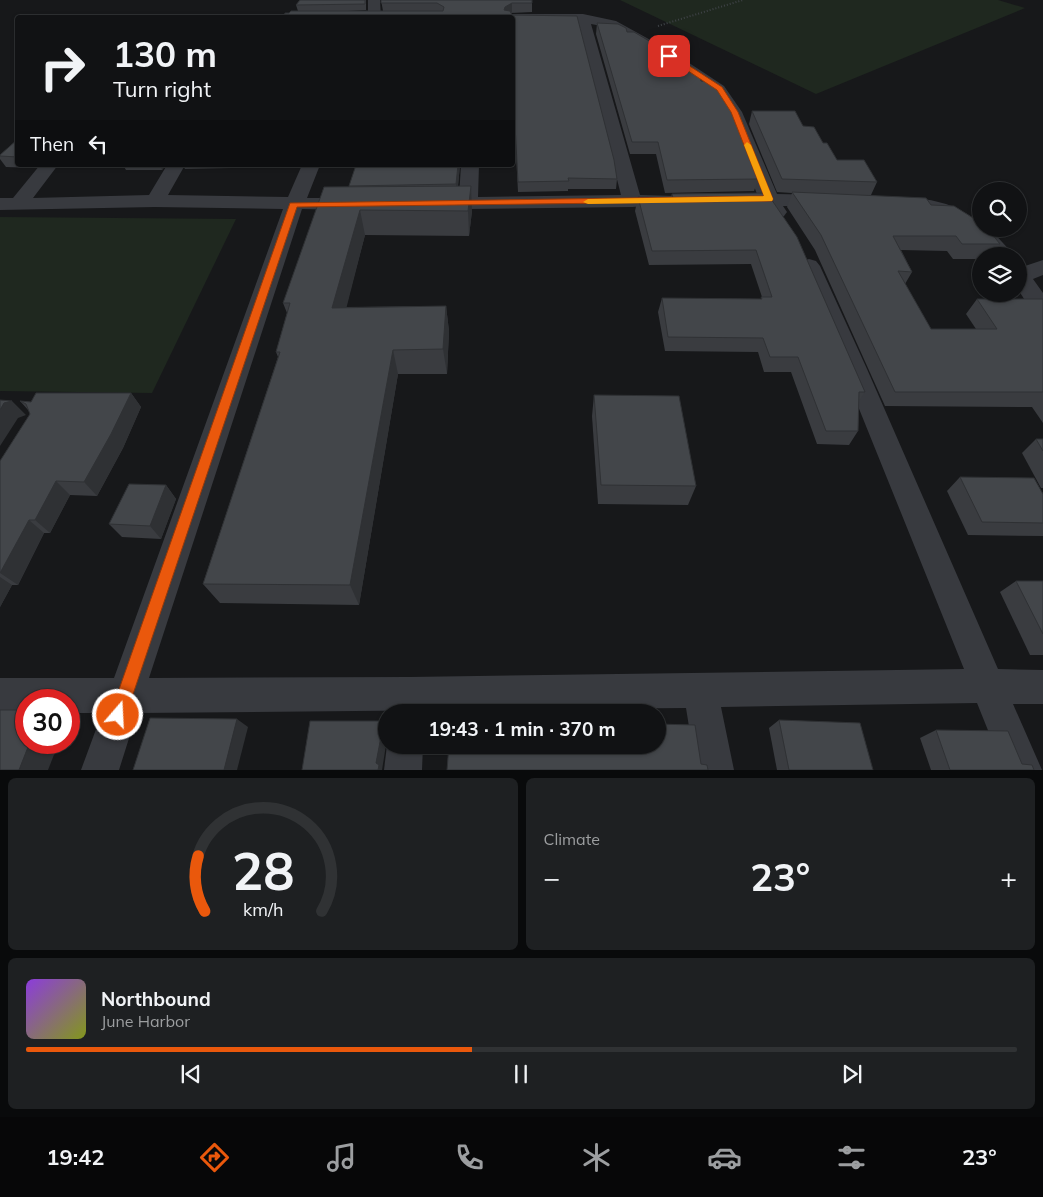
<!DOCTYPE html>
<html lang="en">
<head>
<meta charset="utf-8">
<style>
	:root { --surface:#111214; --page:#1e2022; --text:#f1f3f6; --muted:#9c9ea0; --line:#303234; --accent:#ea580c }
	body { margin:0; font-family:Mulish,sans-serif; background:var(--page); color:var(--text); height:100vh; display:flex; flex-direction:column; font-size:19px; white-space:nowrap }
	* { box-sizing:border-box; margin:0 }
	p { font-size:16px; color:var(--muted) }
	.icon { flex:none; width:28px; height:28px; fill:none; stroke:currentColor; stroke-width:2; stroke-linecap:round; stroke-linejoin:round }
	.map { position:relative; height:770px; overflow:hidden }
	.side { display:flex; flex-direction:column; gap:8px; padding:8px; background:#090a0b; flex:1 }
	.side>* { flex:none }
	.guide { position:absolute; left:15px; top:15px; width:500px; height:152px; border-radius:5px; box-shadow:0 1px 4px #0004,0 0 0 1px var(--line); background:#111214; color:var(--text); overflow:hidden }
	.controls { position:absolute; left:972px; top:182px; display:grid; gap:10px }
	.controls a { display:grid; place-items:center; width:55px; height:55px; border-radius:50%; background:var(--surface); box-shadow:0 1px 4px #0004,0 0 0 1px var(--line); font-size:25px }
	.speed { position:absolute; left:15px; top:689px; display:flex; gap:10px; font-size:25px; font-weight:700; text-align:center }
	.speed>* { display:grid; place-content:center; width:65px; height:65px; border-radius:50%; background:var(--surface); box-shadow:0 1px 4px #0004,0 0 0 1px var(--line); line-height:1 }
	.speed .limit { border:8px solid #d22; background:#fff; color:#111 }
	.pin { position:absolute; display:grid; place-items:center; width:42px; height:42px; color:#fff; margin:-21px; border-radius:10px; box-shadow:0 2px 8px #0006 }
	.me { position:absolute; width:55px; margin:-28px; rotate:19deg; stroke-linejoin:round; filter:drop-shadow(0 0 4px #0008) }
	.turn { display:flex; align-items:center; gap:18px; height:105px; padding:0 15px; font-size:22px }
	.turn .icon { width:65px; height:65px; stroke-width:2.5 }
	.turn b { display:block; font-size:35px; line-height:42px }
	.then { display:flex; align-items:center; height:48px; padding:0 15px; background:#0003; gap:10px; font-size:19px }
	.big { font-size:38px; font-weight:700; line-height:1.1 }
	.side .tile { flex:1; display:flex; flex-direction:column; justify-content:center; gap:8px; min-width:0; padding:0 18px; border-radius:8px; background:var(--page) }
	.side .dial { align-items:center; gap:0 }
	.dial svg { height:130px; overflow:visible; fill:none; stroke:var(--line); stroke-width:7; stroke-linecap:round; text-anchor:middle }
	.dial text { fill:var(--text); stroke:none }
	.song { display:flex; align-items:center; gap:15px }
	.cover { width:60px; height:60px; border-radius:8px; background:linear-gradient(135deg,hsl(270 70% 55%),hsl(70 70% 35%)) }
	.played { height:5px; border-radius:2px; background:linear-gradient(90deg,var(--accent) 45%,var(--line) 45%) }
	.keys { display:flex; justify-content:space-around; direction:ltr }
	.heat { display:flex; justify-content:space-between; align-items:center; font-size:28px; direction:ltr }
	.side .tiles { flex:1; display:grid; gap:8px; grid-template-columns:1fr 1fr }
	.tile:last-child { grid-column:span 2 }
	.trip { position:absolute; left:378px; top:704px; width:288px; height:50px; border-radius:25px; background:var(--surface); box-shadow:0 1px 4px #0004,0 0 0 1px var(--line); font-weight:700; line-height:50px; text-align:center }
	.dock { display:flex; height:80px; justify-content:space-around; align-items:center; background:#070708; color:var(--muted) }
	.dock .icon { width:35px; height:35px }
	.dock .active { color:var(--accent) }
	.dock b { font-size:22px; color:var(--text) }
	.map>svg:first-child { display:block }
	.green { fill:#1f281f }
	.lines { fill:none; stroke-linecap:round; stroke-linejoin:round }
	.path { stroke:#3e4246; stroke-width:2; stroke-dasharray:1 2; stroke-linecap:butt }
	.street { fill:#383a3f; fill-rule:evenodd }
	.wall { fill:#3a3c40 }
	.shaded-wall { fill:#2f3134 }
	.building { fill:#43464a; stroke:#2f3134 }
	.route { fill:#ea580c; stroke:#983908 }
	.slow { fill:#f59e0b }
</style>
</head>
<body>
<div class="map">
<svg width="1043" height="770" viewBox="0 0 1043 770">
	<rect width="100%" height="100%" fill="#17181a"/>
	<g class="green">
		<path d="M620 0H998L1025 8 816 94Z"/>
		<path d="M0 217 236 219 152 393 0 391Z"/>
	</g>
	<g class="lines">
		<path class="path" d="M658 26 743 0"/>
		<g class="street">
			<path d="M368 0H380L381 18H280L286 14 368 12Z"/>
			<path d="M512 14H583L616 21 674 53 724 86 742 112 777 194 822 195 829 197 832 201 829 205 822 207 783 206 787 212 784 216 777 218 770 216 763 205 730 203 727 199 730 195 757 194 726 112 713 92 664 59 607 27 591 24 640 195 677 196 680 200 677 204 632 207 468 209 430 207 427 203 430 199 459 197 461 165H479L478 197 621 195 577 22H512V18H506Z"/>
			<path d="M40 165H58L33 198 149 195 167 165H185L168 195 288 197 302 165H320L307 198H352L359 200 362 204 359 208 352 210 302 209 149 678 410 677 964 669 843 369 798 266 802 261 809 259 816 261 820 266 867 369 998 669 1043 670V704H1013L1042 770H1004L977 703 721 707 734 770H696L686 708 137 713 119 770H81L102 713H69V700H26V713L0 714V678H114L283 209 155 207 0 210V198H13Z"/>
			<path d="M897 198C932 198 952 202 981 223V229H990L1015 256H994C979 239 949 212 926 210 914 208 902 211 890 208L887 204 890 200Z"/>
			<path d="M1043 260V275L1033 279 1043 293V318L1035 316 1019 291V268Z"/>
			<path d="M387 745H423L422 770H384Z"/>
		</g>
	</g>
	<g class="wall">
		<path d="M300 0H366V10L348 11H383L381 0H532V12L511 13 617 179 616 189H568V191L518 192 512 75V18L289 13 298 11 296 5Z"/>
		<path d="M597 23 627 32 651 45 664 70 701 81 758 179 754 191 665 193 656 154H630L596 34Z"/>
		<path d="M752 111 803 126 823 143 837 160 877 182 871 195 931 205 1000 244 991 256H981V259H953L947 251 901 250 912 272 905 284 931 329H976L966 314 977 299H1043V423L1032 407 885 406 815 250 787 207 792 193 777 192 749 124Z"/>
		<path d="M18 139V165H38L35 168 6 167 0 159V155Z"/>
		<path d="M123 165H166L162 170H126Z"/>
		<path d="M183 165H233L231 168 185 169Z"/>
		<path d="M238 165H298L297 168Z"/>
		<path d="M460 165 458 186 472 211 469 236 365 235 346 307 446 306 449 331 447 374H398L359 605 220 603 203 584 278 357 276 352 287 313 283 303 349 187V186Z"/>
		<path d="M767 193 865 392 859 401 858 431 849 445 817 444 791 372H764L758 352 665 351 658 312 662 298 761 299 762 297 751 264 649 265 635 211 638 197H671L672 194Z"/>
		<path d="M131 393 141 407 123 448 97 496 70 495 50 533H44L18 585H12L0 607V461L30 414 29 411 20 401 31 402Z"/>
		<path d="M594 395 696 486 688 505 598 504 592 416Z"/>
		<path d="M1036 439H1043V488H1041L1022 453Z"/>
		<path d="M960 477 1043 494V536L968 535 947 491Z"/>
		<path d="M166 485 176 499 161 539 122 537 109 524Z"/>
		<path d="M1016 581H1043V655H1030L1000 592Z"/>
		<path d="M779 720 873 770H777L769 728Z"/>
		<path d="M936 730 1022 764 1034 770H931L920 738Z"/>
	</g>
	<g class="shaded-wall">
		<path d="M512 3V12L505 16V18V7Z"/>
		<path d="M33 165H38L35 168Z"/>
		<path d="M160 165H166L162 170Z"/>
		<path d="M458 165H460L457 195 456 184Z"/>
		<path d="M471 186 472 211 469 236 468 211Z"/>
		<path d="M360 210 365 235 340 333 332 308Z"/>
		<path d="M446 306 449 331 447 374 443 349Z"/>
		<path d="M393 350 398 374 359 605 350 585Z"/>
		<path d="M131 393 141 407 123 448 97 496 84 482Z"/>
		<path d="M12 401 26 415 18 418 0 446V410L4 403Z"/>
		<path d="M56 481 70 495 50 533 35 520Z"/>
		<path d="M166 485 176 499 161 539 150 526Z"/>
		<path d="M29 520 44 533 18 585 0 573Z"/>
		<path d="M0 577 12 585 0 607Z"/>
		<path d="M237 719 248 727 237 770H224Z"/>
		<path d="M384 721 386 725V745L382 770H378L376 763Z"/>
		<path d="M30 742H59L48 770H19Z"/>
	</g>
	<g class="building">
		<path d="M300 0H365V4L296 5Z"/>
		<path d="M381 0H532V3H512L505 7 504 10 510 11 512 15 577 16 614 160 617 179 568 178 569 181 518 182 512 68V18H283L285 13H289L291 11H443L444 7 437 3H381Z"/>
		<path d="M597 23 618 24 626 28 627 32H634L651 42V45L659 46 664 70 698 71 701 81 714 82 727 101 758 179 667 180 658 142H632Z"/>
		<path d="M752 111H795L803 126 814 127 823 143H827L837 160H864L877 182 782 179Z"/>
		<path d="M18 139V157L0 156V155Z"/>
		<path d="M356 165H458L456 184 349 186Z"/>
		<path d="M471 186 468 211 360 210 332 308 446 306 443 349 393 350 350 585 203 584 280 352H276L290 303H283L324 187Z"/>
		<path d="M792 192 926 198 931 205 954 206 981 223V229H988L1000 244H962L956 236H893L912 272 898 271 931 329H997L977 299H1043V392H895L821 235Z"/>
		<path d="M767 193 797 237 865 392H859L858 431H826L798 357H770L763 338 668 337 662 298 762 299 761 297H772L756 250 652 251 638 197 673 198 672 194Z"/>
		<path d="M36 393H131L111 434 84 482 56 481 35 520H29L0 573V461L30 414 26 404 20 401 31 402Z"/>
		<path d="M594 395 679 396 696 486 601 485Z"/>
		<path d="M0 400 12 401 4 403 0 410Z"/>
		<path d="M1036 439H1043V451Z"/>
		<path d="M960 477 1034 478 1043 494V523L982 522Z"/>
		<path d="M129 484 166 485 150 526 109 524Z"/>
		<path d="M1016 581H1043V634Z"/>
		<path d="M0 710H26V742H30L19 770H0Z"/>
		<path d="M150 718 237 719 224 770H133Z"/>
		<path d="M779 720 860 723 873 770H789Z"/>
		<path d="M310 721H384L376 763 379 765 378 770H302Z"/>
		<path d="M656 724 695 725 701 764 707 765 708 770H447L449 745H656Z"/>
		<path d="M936 730 1008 731 1022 764 1032 765 1034 770H950Z"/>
	</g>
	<path class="route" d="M667 54H671L722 87 738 112 773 199 772 201 297 207 126 715 123 721 118 723 112 721 110 715 290 203 764 196 731 112 717 90 667 57Z"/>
	<path class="slow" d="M747 142 751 145 773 199 772 201 588 204 583 202 588 199 764 196 744 145Z"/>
</svg>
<div class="controls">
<a><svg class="icon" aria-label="search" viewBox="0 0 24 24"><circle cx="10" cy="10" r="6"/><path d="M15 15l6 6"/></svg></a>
<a><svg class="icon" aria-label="layers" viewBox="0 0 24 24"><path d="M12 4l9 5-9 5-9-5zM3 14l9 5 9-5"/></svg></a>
</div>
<div class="speed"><div class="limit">30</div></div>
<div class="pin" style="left:669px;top:56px;background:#d93025"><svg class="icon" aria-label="arrive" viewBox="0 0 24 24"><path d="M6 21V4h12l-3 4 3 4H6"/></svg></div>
<svg class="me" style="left:118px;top:715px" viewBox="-20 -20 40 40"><circle r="17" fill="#ea580c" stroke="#fff" stroke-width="3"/><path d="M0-11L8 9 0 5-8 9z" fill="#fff"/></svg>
<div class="trip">19:43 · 1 min · 370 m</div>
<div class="guide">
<div class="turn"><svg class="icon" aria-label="right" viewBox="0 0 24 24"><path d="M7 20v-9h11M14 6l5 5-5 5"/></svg><div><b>130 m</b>Turn right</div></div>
<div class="then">Then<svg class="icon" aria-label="left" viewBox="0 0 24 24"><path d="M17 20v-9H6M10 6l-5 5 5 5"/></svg></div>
</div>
</div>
<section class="side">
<div class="tiles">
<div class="tile dial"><svg viewBox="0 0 100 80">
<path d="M14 69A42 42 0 1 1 86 69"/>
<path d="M14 69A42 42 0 0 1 10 35" stroke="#ea580c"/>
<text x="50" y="56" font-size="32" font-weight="700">28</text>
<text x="50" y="72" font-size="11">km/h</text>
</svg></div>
<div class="tile"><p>Climate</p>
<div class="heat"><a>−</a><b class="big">23°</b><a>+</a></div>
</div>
<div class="tile">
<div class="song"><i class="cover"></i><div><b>Northbound</b><p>June Harbor</p></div></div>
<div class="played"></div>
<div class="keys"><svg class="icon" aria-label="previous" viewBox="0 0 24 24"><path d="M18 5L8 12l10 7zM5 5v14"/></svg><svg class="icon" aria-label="pause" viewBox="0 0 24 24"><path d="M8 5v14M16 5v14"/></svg><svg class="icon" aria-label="next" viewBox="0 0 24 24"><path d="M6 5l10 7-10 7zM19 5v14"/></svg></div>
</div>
</div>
</section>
<nav class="dock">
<b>19:42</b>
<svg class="icon active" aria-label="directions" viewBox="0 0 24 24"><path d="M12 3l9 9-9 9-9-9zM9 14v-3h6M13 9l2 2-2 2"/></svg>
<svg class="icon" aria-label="music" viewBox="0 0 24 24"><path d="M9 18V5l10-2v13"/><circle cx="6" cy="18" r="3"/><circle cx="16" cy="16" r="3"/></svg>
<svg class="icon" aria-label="phone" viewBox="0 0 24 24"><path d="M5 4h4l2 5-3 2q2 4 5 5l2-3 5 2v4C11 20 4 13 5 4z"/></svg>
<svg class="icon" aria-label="climate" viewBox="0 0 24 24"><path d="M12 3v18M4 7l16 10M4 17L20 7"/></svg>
<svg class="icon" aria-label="car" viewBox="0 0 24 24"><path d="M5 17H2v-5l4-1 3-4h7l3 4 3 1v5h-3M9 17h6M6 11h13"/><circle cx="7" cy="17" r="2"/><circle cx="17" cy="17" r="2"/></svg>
<svg class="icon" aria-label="filters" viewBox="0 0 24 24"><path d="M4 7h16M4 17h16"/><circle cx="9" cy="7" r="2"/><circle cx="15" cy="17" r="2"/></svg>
<b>23°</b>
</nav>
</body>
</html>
